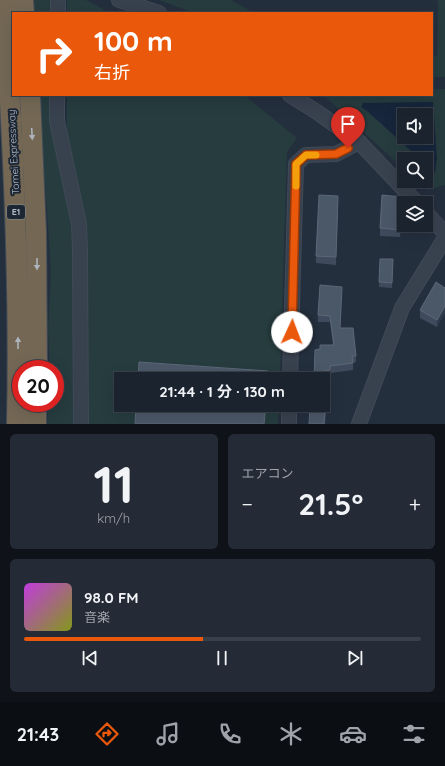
<!DOCTYPE html>
<html lang="ja">
<head>
<meta charset="utf-8">
<style>
	:root { --surface:#1b232e; --page:#242b36; --text:#f1f3f6; --muted:#a0a4aa; --line:#39404a; --accent:#ea580c }
	body { margin:0; font-family:Quicksand,"Noto Sans JP",sans-serif; background:var(--page); color:var(--text); height:100vh; display:flex; flex-direction:column; font-size:15px; white-space:nowrap }
	* { box-sizing:border-box; margin:0 }
	p { font-size:13px; color:var(--muted) }
	.icon { flex:none; width:22px; height:22px; fill:none; stroke:currentColor; stroke-width:2; stroke-linecap:round; stroke-linejoin:round }
	.map { position:relative; height:424px; overflow:hidden }
	.details { display:flex; flex-direction:column; gap:10px; padding:10px; background:#0f1319; flex:1 }
	.details>* { flex:none }
	.banner { position:absolute; left:12px; top:12px; width:421px; height:84px; border-radius:0px; box-shadow:0 4px 16px #0002,0 0 0 1px var(--line); background:#ea580c; color:#fff; overflow:hidden }
	.buttons { position:absolute; left:397px; top:108px; display:grid; gap:8px }
	.buttons a { display:grid; place-items:center; width:36px; height:36px; border-radius:0px; background:var(--surface); box-shadow:0 4px 16px #0002,0 0 0 1px var(--line); font-size:20px }
	.speed { position:absolute; left:12px; top:360px; display:flex; gap:8px; font-size:20px; font-weight:700; text-align:center }
	.speed>* { display:grid; place-content:center; width:52px; height:52px; border-radius:50%; background:var(--surface); box-shadow:0 4px 16px #0002,0 0 0 1px var(--line); line-height:1 }
	.speed .limit { border:6px solid #d22; background:#fff; color:#111 }
	.pin { position:absolute; display:grid; place-items:center; width:34px; height:34px; color:#fff; margin:-41px -17px; border-radius:50% 50% 50% 0; rotate:-45deg; box-shadow:0 0 4px #0007 }
	.pin .icon { rotate:45deg }
	.me { position:absolute; width:44px; margin:-22px; rotate:2deg; stroke-linejoin:round; filter:drop-shadow(0 0 3px #0008) }
	.turn { display:flex; align-items:center; gap:14px; height:84px; padding:0 16px; font-size:18px }
	.turn .icon { width:52px; height:52px; stroke-width:2.5 }
	.turn b { display:block; font-size:28px; line-height:34px }
	.big { font-size:30px; font-weight:700; line-height:1.1 }
	.details .card { flex:1; display:flex; flex-direction:column; justify-content:center; gap:6px; min-width:0; padding:0 14px; border-radius:6px; background:var(--page) }
	.details .dial { align-items:center; gap:0 }
	.dial b { font-size:52px; line-height:1 }
	.song { display:flex; align-items:center; gap:12px }
	.cover { width:48px; height:48px; border-radius:6px; background:linear-gradient(135deg,hsl(290 70% 55%),hsl(70 70% 35%)) }
	.played { height:4px; border-radius:2px; background:linear-gradient(90deg,var(--accent) 45%,var(--line) 45%) }
	.keys { display:flex; justify-content:space-around; direction:ltr }
	.heat { display:flex; justify-content:space-between; align-items:center; font-size:22px; direction:ltr }
	.details .tiles { flex:1; display:grid; gap:10px; grid-template-columns:1fr 1fr }
	.card:last-child { grid-column:span 2 }
	.trip { position:absolute; left:114px; top:372px; width:216px; height:40px; border-radius:0px; background:var(--surface); box-shadow:0 4px 16px #0002,0 0 0 1px var(--line); font-weight:700; line-height:40px; text-align:center }
	.menu { display:flex; height:64px; justify-content:space-around; align-items:center; background:#0b0e12; color:var(--muted) }
	.menu .icon { width:28px; height:28px }
	.menu .active { color:var(--accent) }
	.menu b { font-size:18px; color:var(--text) }
	.map>svg:first-child { display:block }
	.green { fill:#263c3f; fill-rule:evenodd }
	.water { fill:#17263c; fill-rule:evenodd }
	.lines { fill:none; stroke-linecap:round; stroke-linejoin:round }
	.minor-casing { stroke:#414a57; stroke-width:16 }
	.highway-casing { stroke:#434c59; stroke-width:22 }
	.minor { stroke:#38414e; stroke-width:14 }
	.highway { stroke:#746855; stroke-width:20 }
	.wall { fill:#3f4b5c }
	.shaded-wall { fill:#2f3b4b }
	.building { fill:#4b5868; stroke:#5c6777 }
	.oneway { fill:#aeb4bd }
	.route-casing { stroke:#983908; stroke-width:10 }
	.route { stroke:#ea580c; stroke-width:7 }
	.slow { stroke:#f59e0b; stroke-width:7 }
	.labels { text-anchor:middle; stroke-width:4; stroke-linejoin:round; paint-order:stroke }
	.shield { fill:#1d2633; stroke:#878f9c; stroke-width:1 }
	.shield-label { font-size:9px; font-weight:bold; fill:#b4bcc9 }
	.street-label { font-size:10px; fill:#b4bcc9; stroke:#1d2633 }
</style>
</head>
<body>
<div class="map">
<svg width="445" height="424" viewBox="0 0 445 424">
	<rect width="100%" height="100%" fill="#242f3e"/>
	<g class="green">
		<path d="M29 0H51L50 13H30Z"/>
		<path d="M67 0H86L110 13H67Z"/>
		<path d="M159 0H231L254 13H194Z"/>
		<path d="M438 0H445V77H432V56H437Z"/>
		<path d="M432 89H445V185L428 190 417 181H426V159H404V169L323 95H432ZM404 115H426V137H404Z"/>
		<path d="M38 95H50V122L74 224 73 270 75 305 73 336 76 424H47L48 403H55V369H50L48 331 51 272 47 209Z"/>
		<path d="M67 95H244L297 138 287 152 280 379H121V405H279L278 424H89L86 220 67 132Z"/>
	</g>
	<path class="water" d="M433 102 437 159 435 173 431 172 426 165V159H420L367 111 361 107 363 103ZM404 115H426V137H404Z"/>
	<g class="lines">
		<g class="minor-casing">
			<g id="minor">
				<path d="M119 0 159 13"/>
				<path d="M58 13V0"/>
				<path d="M57 95V121L79 224 80 250 81 424"/>
				<path d="M290 95 317 112 359 142 417 203"/>
				<path d="M426 213 445 233"/>
				<path d="M290 379 296 164 306 155 336 154 359 142"/>
				<path d="M289 424V405"/>
				<path d="M359 424 402 308 445 238"/>
			</g>
		</g>
		<g class="highway-casing">
			<g id="highway">
				<path d="M4 0C13 141 20 282 17 424"/>
				<path d="M23 0 24 13"/>
				<path d="M30 95 36 233 37 369"/>
				<path d="M36 424V403"/>
			</g>
		</g>
		<use href="#minor" class="minor"/>
		<use href="#highway" class="highway"/>
	</g>
	<g class="wall">
		<path d="M338 203 336 265 316 263V256Z"/>
		<path d="M402 204 400 237 380 236V228Z"/>
		<path d="M380 259H393L392 288 379 287Z"/>
		<path d="M445 288 437 327 420 318V310Z"/>
		<path d="M342 294 340 328 356 356V362L353 363V370L330 373V377H326L327 409H326L325 424H309L315 407V405H323L320 349 333 345 330 322H318V315Z"/>
	</g>
	<path class="shaded-wall" d="M445 306V313L437 327V320Z"/>
	<g class="building">
		<path d="M319 195 338 196 336 257 316 256Z"/>
		<path d="M382 195 402 197 400 230 380 228Z"/>
		<path d="M380 259H393L392 283 379 282Z"/>
		<path d="M436 282 445 288V306L437 320 420 310Z"/>
		<path d="M320 285 342 287 340 328H353L356 356H352L353 363 330 366V370H326L327 402H326L324 424H309L310 407H315V405H323V379H314L315 350 320 349V345H334L330 316 318 315Z"/>
		<path d="M139 362 268 371 267 379H138Z"/>
		<path d="M136 405H266L264 424H135Z"/>
	</g>
	<defs><path id="oneway-solid" d="M-6-.8H1V-3.2L6.5 0L1 3.2V.8H-6Z"/></defs>
	<g class="oneway">
		<use href="#oneway-solid" transform="translate(32 134) rotate(87)"/>
		<use href="#oneway-solid" transform="translate(37 264) rotate(90)"/>
		<use href="#oneway-solid" transform="translate(18 343) rotate(-90)"/>
	</g>
	<g class="lines">
		<g class="route-casing">
			<path id="route" d="M292 332 296 164 306 155 336 154 348 148"/>
		</g>
		<use href="#route" class="route"/>
		<path class="slow" d="M296 186V164L306 155H316"/>
	</g>
	<g class="labels">
		<rect class="shield" x="7" y="205" width="18" height="14" rx="3"/>
		<g class="shield-label">
			<text x="16" y="215">E1</text>
		</g>
		<g class="street-label">
			<text transform="translate(13 152) rotate(-93)" y="4">Tomei Expressway</text>
		</g>
	</g>
</svg>
<div class="buttons">
<a><svg class="icon" aria-label="sound" viewBox="0 0 24 24"><path d="M4 9h4l5-4v14l-5-4H4zM17 9q2 3 0 6"/></svg></a>
<a><svg class="icon" aria-label="search" viewBox="0 0 24 24"><circle cx="10" cy="10" r="6"/><path d="M15 15l6 6"/></svg></a>
<a><svg class="icon" aria-label="layers" viewBox="0 0 24 24"><path d="M12 4l9 5-9 5-9-5zM3 14l9 5 9-5"/></svg></a>
</div>
<div class="speed"><div class="limit">20</div></div>
<div class="pin" style="left:348px;top:148px;background:#d93025"><svg class="icon" aria-label="arrive" viewBox="0 0 24 24"><path d="M6 21V4h12l-3 4 3 4H6"/></svg></div>
<svg class="me" style="left:292px;top:332px" viewBox="-20 -20 40 40"><circle r="19" fill="#fff"/><path d="M0-13L10 11 0 6-10 11z" fill="#ea580c"/></svg>
<div class="trip">21:44 · 1 分 · 130 m</div>
<div class="banner">
<div class="turn"><svg class="icon" aria-label="right" viewBox="0 0 24 24"><path d="M7 20v-9h11M14 6l5 5-5 5"/></svg><div><b>100 m</b>右折</div></div>
</div>
</div>
<section class="details">
<div class="tiles">
<div class="card dial"><b>11</b><p>km/h</p></div>
<div class="card"><p>エアコン</p>
<div class="heat"><a>−</a><b class="big">21.5°</b><a>+</a></div>
</div>
<div class="card">
<div class="song"><i class="cover"></i><div><b>98.0 FM</b><p>音楽</p></div></div>
<div class="played"></div>
<div class="keys"><svg class="icon" aria-label="previous" viewBox="0 0 24 24"><path d="M18 5L8 12l10 7zM5 5v14"/></svg><svg class="icon" aria-label="pause" viewBox="0 0 24 24"><path d="M8 5v14M16 5v14"/></svg><svg class="icon" aria-label="next" viewBox="0 0 24 24"><path d="M6 5l10 7-10 7zM19 5v14"/></svg></div>
</div>
</div>
</section>
<nav class="menu">
<b>21:43</b>
<svg class="icon active" aria-label="directions" viewBox="0 0 24 24"><path d="M12 3l9 9-9 9-9-9zM9 14v-3h6M13 9l2 2-2 2"/></svg>
<svg class="icon" aria-label="music" viewBox="0 0 24 24"><path d="M9 18V5l10-2v13"/><circle cx="6" cy="18" r="3"/><circle cx="16" cy="16" r="3"/></svg>
<svg class="icon" aria-label="phone" viewBox="0 0 24 24"><path d="M5 4h4l2 5-3 2q2 4 5 5l2-3 5 2v4C11 20 4 13 5 4z"/></svg>
<svg class="icon" aria-label="climate" viewBox="0 0 24 24"><path d="M12 3v18M4 7l16 10M4 17L20 7"/></svg>
<svg class="icon" aria-label="car" viewBox="0 0 24 24"><path d="M5 17H2v-5l4-1 3-4h7l3 4 3 1v5h-3M9 17h6M6 11h13"/><circle cx="7" cy="17" r="2"/><circle cx="17" cy="17" r="2"/></svg>
<svg class="icon" aria-label="filters" viewBox="0 0 24 24"><path d="M4 7h16M4 17h16"/><circle cx="9" cy="7" r="2"/><circle cx="15" cy="17" r="2"/></svg>
</nav>
</body>
</html>
